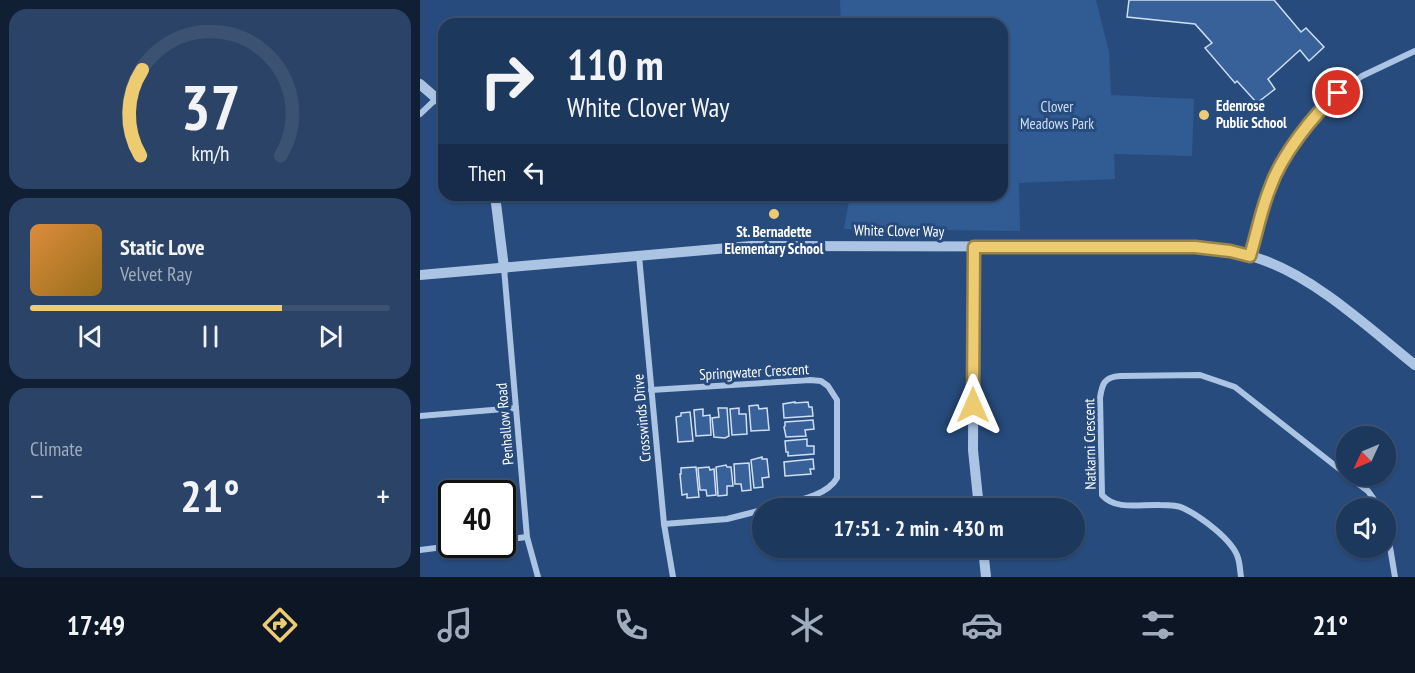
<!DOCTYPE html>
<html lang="en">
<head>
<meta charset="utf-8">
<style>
	:root { --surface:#1d385d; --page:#2a4366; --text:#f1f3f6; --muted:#a0acbc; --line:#3b5272; --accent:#eccb71 }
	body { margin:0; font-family:"PT Sans Narrow",sans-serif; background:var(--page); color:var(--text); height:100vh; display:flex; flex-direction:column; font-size:22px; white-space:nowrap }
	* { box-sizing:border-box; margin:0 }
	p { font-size:20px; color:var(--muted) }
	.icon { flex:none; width:33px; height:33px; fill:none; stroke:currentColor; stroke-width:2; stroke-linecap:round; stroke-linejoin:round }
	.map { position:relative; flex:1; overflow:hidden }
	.details { display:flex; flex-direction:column; gap:9px; padding:9px; background:#101f33; width:420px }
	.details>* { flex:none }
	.banner { position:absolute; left:18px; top:18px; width:570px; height:183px; border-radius:18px; box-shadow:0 2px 4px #0004,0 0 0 2px var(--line); background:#1d385d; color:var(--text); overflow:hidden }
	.needle { width:39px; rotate:226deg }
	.tools { position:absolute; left:916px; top:426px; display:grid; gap:12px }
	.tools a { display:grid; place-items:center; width:60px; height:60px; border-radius:50%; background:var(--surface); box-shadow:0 2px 4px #0004,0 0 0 2px var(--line); font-size:30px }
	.speed { position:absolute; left:18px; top:480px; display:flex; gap:12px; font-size:30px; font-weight:700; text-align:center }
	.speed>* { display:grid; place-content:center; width:78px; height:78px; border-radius:50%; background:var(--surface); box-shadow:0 2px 4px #0004,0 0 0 2px var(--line); line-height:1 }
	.speed .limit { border:3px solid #111; border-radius:9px; background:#fff; color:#111 }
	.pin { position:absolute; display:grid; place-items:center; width:51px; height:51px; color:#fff; margin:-26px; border:3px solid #fff; border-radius:50%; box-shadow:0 2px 6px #0007 }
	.me { position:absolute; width:66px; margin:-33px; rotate:0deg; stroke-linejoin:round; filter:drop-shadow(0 0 4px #0008) }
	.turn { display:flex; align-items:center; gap:21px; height:126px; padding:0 30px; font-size:27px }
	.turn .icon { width:78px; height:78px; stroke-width:2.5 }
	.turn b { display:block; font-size:42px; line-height:51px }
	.then { display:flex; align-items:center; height:57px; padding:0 30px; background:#0003; gap:12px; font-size:22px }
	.big { font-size:45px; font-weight:600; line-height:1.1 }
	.details .card { flex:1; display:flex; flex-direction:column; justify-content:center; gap:9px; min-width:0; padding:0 21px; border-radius:18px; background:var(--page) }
	.details .dial { align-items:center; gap:0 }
	.dial svg { height:156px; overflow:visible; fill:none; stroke:var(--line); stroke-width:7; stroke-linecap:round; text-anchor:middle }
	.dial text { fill:var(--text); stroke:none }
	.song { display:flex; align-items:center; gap:18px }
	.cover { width:72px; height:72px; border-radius:9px; background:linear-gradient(135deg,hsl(30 70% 55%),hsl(40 70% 35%)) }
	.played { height:6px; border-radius:3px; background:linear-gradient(90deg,var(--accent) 70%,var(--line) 70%) }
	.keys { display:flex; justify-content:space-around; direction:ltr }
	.heat { display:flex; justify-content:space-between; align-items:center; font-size:33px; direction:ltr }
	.trip { position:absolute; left:332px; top:498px; width:333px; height:60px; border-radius:30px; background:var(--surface); box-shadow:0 2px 4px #0004,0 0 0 2px var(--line); font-weight:600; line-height:60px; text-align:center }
	.tab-bar { display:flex; height:96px; justify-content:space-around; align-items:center; background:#0c1625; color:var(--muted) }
	.tab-bar .icon { width:42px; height:42px }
	.tab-bar .selected { color:var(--accent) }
	.tab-bar b { font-size:27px; color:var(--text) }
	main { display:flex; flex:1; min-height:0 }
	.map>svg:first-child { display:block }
	.green { fill:#315c93 }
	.building { fill:#376198; stroke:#cedef4; stroke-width:1.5 }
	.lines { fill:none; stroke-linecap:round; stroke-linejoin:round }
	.minor { stroke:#abc4e4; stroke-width:6 }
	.tertiary { stroke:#abc4e4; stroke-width:10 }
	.route-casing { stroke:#998449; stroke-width:15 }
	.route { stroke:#eccb71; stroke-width:10 }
	.poi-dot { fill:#eccb71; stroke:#274b7c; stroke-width:2 }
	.labels { text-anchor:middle; stroke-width:6; stroke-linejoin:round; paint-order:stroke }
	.poi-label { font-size:15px; font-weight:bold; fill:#fff; stroke:#274b7c; text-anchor:start }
	.park-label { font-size:15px; fill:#cedef4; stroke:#274b7c }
	.street-label { font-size:15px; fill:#fff; stroke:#274b7c }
</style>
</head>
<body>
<main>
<section class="details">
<div class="card dial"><svg viewBox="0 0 100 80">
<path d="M14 69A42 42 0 1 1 86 69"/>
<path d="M14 69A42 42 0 0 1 15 25" stroke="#eccb71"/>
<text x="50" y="56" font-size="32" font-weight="700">37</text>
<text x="50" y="72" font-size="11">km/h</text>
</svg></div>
<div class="card">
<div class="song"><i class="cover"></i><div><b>Static Love</b><p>Velvet Ray</p></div></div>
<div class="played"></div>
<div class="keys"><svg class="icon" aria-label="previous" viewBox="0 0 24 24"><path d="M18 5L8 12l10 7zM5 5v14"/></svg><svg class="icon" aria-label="pause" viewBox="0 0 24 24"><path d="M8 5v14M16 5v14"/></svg><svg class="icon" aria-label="next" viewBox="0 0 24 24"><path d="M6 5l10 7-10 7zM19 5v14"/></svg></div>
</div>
<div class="card"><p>Climate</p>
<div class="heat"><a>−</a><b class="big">21°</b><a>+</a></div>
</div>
</section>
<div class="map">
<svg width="995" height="577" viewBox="0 0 995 577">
	<rect width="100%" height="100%" fill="#274b7c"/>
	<path class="green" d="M420 0H676L689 52 691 95 774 99 772 156 694 154 695 179 599 183 600 231 424 229 430 195H582V24H421Z"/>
	<g class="building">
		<path d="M709 0H854L881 32 886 28 904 47 889 61 880 50 848 79 855 89 837 103 817 81 815 83 785 48 792 43 775 24 707 17Z"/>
		<path d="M375 402V403L388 402 389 407H392L393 416 364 418 363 404Z"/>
		<path d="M338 405 339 409 347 408 349 430 331 431 329 406Z"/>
		<path d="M298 408H307L309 436 305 438 294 437 292 418 299 417Z"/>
		<path d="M319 408V414H326L327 434 312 435 310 409Z"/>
		<path d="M283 409V416L290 415 291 435 276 436 274 410Z"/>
		<path d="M270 412 273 441 258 442 256 417 261 416V413Z"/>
		<path d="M393 420 394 429 385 430 386 436 366 437 364 427 365 426V422Z"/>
		<path d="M387 439V446H394V454L368 456V452H366L365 441Z"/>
		<path d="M342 457V459H347L349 477 342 478 343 487 334 488 331 460Z"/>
		<path d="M393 459 394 469H390L391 474 365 476 364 462Z"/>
		<path d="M329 463 331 490 322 491 321 484H315L314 464Z"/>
		<path d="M306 465 307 467H311L313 486H307V495L298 496 296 467Z"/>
		<path d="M276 467 279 497 267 498V494L262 495 260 474H261V468Z"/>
		<path d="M289 467 290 470 294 469 296 495 287 496 286 490H280L278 468Z"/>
	</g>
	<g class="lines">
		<g class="minor">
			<path d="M0 114 17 98"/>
			<path d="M219 256 244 524 253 577"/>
			<path d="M830 256 850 186 877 141 905 105 942 76 995 51"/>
			<path d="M84 268 107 537 118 577"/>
			<path d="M231 390 390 380 401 381 408 386 417 400V478C406 498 369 502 348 508"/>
			<path d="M0 416 96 408"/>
			<path d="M928 476 948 491 960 508"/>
			<path d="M966 523 975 577"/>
			<path d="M244 524 307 519 342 510"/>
			<path d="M82 540 107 537"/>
			<path d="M0 550 47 544"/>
			<path d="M821 577C820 571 820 564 818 558 813 540 780 516 763 508 757 505 747 505 740 505 721 504 696 511 682 495L680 398C682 384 684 377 700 376L780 375 815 387 927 475"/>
		</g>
		<g class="tertiary">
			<path d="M0 84 24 105"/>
			<path d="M75 195 84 268"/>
			<path d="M554 247 553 450 559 508"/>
			<path d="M0 275 331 246 775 247C798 250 821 252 843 260 897 279 950 329 995 365"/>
			<path d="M563 548 566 577"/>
		</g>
	</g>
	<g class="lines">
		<g class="route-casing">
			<path id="route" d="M553 405 554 247H775L810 251 830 256C837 233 841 210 850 188 861 156 893 115 918 93"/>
		</g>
		<use href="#route" class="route"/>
	</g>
	<g class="poi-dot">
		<circle cx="784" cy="115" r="6"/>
		<circle cx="354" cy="214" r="6"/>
	</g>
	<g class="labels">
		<g class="poi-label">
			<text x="796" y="111">Edenrose<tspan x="796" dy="17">Public School</tspan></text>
			<text x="354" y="237" text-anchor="middle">St. Bernadette<tspan x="354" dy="17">Elementary School</tspan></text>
		</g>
		<g class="park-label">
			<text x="637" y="112">Clover<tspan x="637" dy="17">Meadows Park</tspan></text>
		</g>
		<g class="street-label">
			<text transform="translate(479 231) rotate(1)" y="5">White Clover Way</text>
			<text transform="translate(334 372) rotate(-3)" y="5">Springwater Crescent</text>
			<text transform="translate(222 418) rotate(-95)" y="5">Crosswinds Drive</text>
			<text transform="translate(85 424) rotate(-95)" y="5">Penhallow Road</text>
			<text transform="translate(670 444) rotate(-91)" y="5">Natkarni Crescent</text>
		</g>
	</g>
</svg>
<div class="tools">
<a><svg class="needle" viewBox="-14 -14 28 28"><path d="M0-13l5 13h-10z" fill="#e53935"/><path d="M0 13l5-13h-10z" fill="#a0acbc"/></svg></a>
<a><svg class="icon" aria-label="sound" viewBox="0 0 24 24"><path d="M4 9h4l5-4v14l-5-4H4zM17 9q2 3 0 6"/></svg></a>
</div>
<div class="speed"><div class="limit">40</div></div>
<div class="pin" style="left:918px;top:93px;background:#d93025"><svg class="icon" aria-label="arrive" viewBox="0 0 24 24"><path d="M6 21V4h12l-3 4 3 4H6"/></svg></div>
<svg class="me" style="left:553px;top:405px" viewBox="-20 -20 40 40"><path d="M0-17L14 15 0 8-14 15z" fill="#eccb71" stroke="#fff" stroke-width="4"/></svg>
<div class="trip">17:51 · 2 min · 430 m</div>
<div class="banner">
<div class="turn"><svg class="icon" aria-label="right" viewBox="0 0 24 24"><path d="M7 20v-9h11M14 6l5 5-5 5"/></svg><div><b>110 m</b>White Clover Way</div></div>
<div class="then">Then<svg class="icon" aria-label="left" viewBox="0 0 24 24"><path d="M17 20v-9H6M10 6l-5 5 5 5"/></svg></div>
</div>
</div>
</main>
<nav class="tab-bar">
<b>17:49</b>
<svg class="icon selected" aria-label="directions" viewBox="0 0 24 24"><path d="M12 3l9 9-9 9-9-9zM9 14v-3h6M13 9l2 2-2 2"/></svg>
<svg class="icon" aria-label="music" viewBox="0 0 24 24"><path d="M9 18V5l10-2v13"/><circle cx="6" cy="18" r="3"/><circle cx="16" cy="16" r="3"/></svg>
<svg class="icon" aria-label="phone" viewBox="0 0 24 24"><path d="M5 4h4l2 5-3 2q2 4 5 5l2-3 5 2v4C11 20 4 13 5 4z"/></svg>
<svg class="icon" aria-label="climate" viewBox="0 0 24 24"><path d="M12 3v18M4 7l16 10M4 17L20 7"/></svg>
<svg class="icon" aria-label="car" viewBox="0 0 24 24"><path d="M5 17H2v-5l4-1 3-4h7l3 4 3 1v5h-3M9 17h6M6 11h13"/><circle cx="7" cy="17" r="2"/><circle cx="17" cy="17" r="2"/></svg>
<svg class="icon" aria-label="filters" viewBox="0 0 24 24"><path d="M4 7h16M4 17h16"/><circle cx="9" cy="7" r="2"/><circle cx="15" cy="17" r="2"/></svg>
<b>21°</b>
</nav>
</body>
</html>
